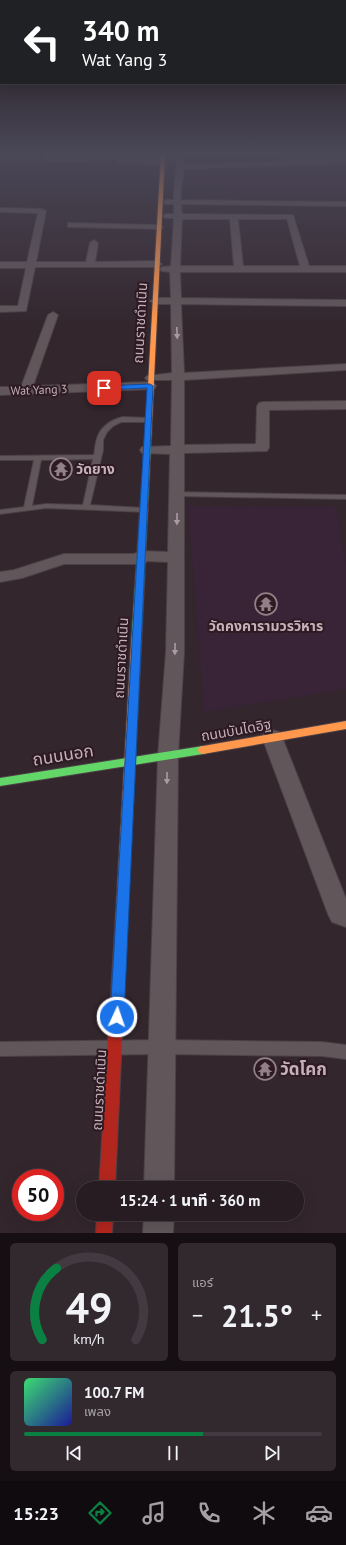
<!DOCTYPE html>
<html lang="th">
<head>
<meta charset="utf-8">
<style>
	:root { --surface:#261c22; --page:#32292f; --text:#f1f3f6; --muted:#a4a1a5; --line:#423a40; --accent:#0b8043 }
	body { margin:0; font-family:"PT Sans","Noto Sans Thai",sans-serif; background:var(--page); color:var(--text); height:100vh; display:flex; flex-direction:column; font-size:15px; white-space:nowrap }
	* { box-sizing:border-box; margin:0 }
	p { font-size:13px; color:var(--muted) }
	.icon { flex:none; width:22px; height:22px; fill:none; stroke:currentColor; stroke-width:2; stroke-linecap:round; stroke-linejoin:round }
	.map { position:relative; height:1233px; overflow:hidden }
	.panel { display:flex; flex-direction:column; gap:10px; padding:10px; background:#150f13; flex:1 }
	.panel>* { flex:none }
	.hud { position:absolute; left:0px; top:0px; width:346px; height:84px; box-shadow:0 4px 16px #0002,0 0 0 1px var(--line); background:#202124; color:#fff; overflow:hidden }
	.speed { position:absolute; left:12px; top:1169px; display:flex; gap:8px; font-size:20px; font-weight:700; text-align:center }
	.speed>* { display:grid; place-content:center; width:52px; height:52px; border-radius:50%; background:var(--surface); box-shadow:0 4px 16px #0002,0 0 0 1px var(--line); line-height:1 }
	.speed .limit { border:6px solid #d22; background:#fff; color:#111 }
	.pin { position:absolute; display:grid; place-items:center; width:34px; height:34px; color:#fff; margin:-17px; border-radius:8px; box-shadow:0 2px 6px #0006 }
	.me { position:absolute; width:44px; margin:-22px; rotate:3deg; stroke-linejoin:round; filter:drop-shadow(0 0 3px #0008) }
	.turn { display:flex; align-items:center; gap:14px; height:84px; padding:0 16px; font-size:18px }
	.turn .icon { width:52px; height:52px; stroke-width:2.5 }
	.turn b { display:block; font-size:28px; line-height:34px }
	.big { font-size:30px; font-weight:800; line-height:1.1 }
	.panel .tile { flex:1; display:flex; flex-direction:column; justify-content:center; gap:6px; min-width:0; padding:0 14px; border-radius:6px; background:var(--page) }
	.panel .dial { align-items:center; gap:0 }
	.dial svg { height:104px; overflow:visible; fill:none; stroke:var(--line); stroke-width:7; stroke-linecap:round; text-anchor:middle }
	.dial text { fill:var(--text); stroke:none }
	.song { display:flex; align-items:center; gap:12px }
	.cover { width:48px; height:48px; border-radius:6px; background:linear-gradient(135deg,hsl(140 70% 55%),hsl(240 70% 35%)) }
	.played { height:4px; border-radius:2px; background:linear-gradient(90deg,var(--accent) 60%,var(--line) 60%) }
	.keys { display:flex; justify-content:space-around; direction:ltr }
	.heat { display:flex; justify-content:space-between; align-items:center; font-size:22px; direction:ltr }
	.panel .tiles { flex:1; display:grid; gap:10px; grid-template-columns:1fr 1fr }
	.tile:last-child { grid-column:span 2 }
	.trip { position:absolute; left:76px; top:1181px; width:228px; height:40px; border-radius:20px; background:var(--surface); box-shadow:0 4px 16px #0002,0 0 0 1px var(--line); font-weight:800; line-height:40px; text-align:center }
	.tab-bar { display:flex; height:64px; justify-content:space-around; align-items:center; background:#0f0b0e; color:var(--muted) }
	.tab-bar .icon { width:28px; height:28px }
	.tab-bar .active { color:var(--accent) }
	.tab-bar b { font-size:18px; color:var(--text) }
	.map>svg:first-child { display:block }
	.green { fill:#382337 }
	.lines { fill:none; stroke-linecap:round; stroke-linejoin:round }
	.lane-casing { stroke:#4d4147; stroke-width:2 }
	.street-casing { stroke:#4d4147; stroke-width:2 }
	.fast-casing { stroke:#4d4147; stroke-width:2 }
	.slow-casing { stroke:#4d4147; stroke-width:2 }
	.jam-casing { stroke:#4d4147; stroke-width:2 }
	.lane { fill:#61575b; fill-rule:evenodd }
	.street { fill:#61575b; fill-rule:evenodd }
	.fast { fill:#63d668; fill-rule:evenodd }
	.slow { fill:#ff974d; fill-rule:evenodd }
	.jam { fill:#b3261e; fill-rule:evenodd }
	.oneway { fill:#ac9aa2 }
	.route { fill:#1a73e8; stroke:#114b97 }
	.labels { text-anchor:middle; stroke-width:4; stroke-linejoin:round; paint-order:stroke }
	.far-street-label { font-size:12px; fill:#c5b0b9; stroke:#2d1a23 }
	.street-label { font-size:14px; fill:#c5b0b9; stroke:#2d1a23 }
	.poi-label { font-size:14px; font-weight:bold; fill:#c5b0b9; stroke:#2d1a23; text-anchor:start }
	.near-street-label { font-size:17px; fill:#c5b0b9; stroke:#2d1a23 }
	.near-poi-label { font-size:17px; font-weight:bold; fill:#c5b0b9; stroke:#2d1a23; text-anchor:start }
</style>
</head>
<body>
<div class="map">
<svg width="346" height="1233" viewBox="0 0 346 1233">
	<rect width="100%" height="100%" fill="#33262d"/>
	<g class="green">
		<path d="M346 170V193L226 194 224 185H184L185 175Z"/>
		<path d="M188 506 336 507 346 564V689L204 712Z"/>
	</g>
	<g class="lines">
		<g class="lane-casing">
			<g id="lane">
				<path d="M217 154H272L178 156Z"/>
				<path d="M123 417 148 418 151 420 148 422H121L113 426 107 432 103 440V450L90 505 144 508H147L148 510 147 512 46 508 0 514V510L24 507 34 460H0V456L94 455C95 450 95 446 96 442 99 428 110 420 123 417ZM93 459 83 505 46 504 32 506 41 460Z"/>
				<path d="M174 492 346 495V499L177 496 173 494Z"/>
				<path d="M162 1040 322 1042 346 1045V1059L322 1056 162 1054 0 1056V1042Z"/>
			</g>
		</g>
		<g class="street-casing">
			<g id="street">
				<path d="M43 154H49L50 157H89L92 159 89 161H47L44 159Z"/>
				<path d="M177 154H183L184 165 346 159V163L184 169 181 188V200L346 202V206L181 204 182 214 293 215 309 266H346V272H180L181 298 346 300V306L181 304 184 373 346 364V370L184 380V445L256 444 257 406 259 403 263 402 346 401V409L269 410V448L267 451 184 453V652L178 756 174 1188H144L158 756 166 652 168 562 148 561 141 564H64L22 578 0 582V572L14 570 64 554H134L141 551 168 552 170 454 142 453 140 450 142 447 171 446 172 380H147L145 378 147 376 172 373 171 304H155L150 301 155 298H171L170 272 162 271 160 269 162 267 171 266 174 218H166L162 216 166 214H174V204H166L162 202 166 200H174C173 184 178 170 177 154ZM182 219H230L234 266H180ZM238 219H287L300 266H243Z"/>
				<path d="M119 159 162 161 165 163 162 165 117 162V160Z"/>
				<path d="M0 208 42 209 46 211 36 262H86L90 243 94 240 98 243 95 262 157 261 162 264 157 267H35L26 311 0 312V306H18L26 268H0V262H27L38 213 0 212Z"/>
				<path d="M68 223 159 225 163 227 159 229 71 227H68Z"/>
				<path d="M53 312 58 315 33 386 150 382 154 383 156 386 154 389 0 395V387H21L48 315Z"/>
				<path d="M272 730 279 732 282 737 346 899V927L332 922 328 914 262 737 265 732Z"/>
				<path d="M144 1214H174L173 1233H143Z"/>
			</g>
		</g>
		<g class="fast-casing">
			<g id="fast">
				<path d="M149 419 152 421 141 646 136 649 131 646 146 421Z"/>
				<path d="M203 746 207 747 208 750 207 753 203 754 0 786V778Z"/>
			</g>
		</g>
		<g class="slow-casing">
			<g id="slow">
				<path d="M161 154H165L152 421 149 423 146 421Z"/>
				<path d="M136 643 141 646 127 929 125 933 121 935 117 933 115 929 131 646Z"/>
				<path d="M346 721V729L203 754 199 753 198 750 199 747 203 746Z"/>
			</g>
		</g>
		<g class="jam-casing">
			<g id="jam">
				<path d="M121 923 125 925 127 929 115 1188H99L115 929 117 925Z"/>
				<path d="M97 1214H113L112 1233H96Z"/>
			</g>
		</g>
		<use href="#lane" class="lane"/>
		<use href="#street" class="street"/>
		<use href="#fast" class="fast"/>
		<use href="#slow" class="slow"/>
		<use href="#jam" class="jam"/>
	</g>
	<defs><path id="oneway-solid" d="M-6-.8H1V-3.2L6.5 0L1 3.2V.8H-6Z"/></defs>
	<g class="oneway">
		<use href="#oneway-solid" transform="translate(177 333) rotate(88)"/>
		<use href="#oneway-solid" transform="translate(177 519) rotate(91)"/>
		<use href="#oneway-solid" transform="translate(175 649) rotate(91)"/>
		<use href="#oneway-solid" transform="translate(167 778) rotate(91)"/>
	</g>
	<linearGradient id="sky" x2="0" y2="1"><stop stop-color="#1c1519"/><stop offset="0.47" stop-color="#4a4757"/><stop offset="1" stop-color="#4a4757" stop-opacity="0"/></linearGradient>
	<rect width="346" height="327" fill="url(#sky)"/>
	<path class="route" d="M150 384 153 386 124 1017 122 1022 117 1024 112 1022 110 1017 147 388 104 390 101 388 104 386Z"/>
	<defs>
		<g id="temple-ring" transform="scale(1.15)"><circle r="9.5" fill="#2d1a23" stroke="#928088" stroke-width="1.5"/><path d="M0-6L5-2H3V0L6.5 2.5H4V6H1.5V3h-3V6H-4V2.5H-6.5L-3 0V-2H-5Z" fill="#928088"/></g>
	</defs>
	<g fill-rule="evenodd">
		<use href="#temple-ring" x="61" y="469"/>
		<use href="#temple-ring" x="266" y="604"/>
		<use href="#temple-ring" x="265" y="1069"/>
	</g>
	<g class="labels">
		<g class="far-street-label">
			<text transform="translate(39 390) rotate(-2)" y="4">Wat Yang 3</text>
		</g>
		<g class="street-label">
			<text transform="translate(140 323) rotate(-87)" y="5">ถนนราชดำเนิน</text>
			<text transform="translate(121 658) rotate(-87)" y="5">ถนนราชดำเนิน</text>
			<text transform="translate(236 730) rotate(-10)" y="5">ถนนบันไดอิฐ</text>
			<text transform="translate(99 1090) rotate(-87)" y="5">ถนนราชดำเนิน</text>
		</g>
		<g class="poi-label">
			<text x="76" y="474">วัดยาง</text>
			<text x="266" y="631" text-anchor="middle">วัดคงคารามวรวิหาร</text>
		</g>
		<g class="near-street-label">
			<text transform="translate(63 755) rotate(-9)" y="6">ถนนนอก</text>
		</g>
		<g class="near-poi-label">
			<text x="280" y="1075">วัดโคก</text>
		</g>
	</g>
</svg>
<div class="speed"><div class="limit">50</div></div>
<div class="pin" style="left:104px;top:388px;background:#d93025"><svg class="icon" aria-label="arrive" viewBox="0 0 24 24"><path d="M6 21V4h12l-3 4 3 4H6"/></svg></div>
<svg class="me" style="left:117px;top:1017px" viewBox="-20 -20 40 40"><circle r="17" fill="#1a73e8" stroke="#fff" stroke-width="3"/><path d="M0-11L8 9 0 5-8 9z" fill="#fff"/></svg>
<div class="trip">15:24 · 1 นาที · 360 m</div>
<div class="hud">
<div class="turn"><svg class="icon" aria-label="left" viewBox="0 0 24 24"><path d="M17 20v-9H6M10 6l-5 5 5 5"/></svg><div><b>340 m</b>Wat Yang 3</div></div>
</div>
</div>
<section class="panel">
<div class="tiles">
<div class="tile dial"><svg viewBox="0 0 100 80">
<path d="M14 69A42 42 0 1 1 86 69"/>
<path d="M14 69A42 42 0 0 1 25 14" stroke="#0b8043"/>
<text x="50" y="56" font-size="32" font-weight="700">49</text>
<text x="50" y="72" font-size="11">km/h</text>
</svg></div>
<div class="tile"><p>แอร์</p>
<div class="heat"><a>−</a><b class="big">21.5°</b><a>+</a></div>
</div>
<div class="tile">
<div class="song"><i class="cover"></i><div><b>100.7 FM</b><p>เพลง</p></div></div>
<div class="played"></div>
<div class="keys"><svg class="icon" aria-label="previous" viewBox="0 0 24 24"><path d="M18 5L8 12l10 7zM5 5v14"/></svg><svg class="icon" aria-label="pause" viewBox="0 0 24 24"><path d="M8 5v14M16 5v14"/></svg><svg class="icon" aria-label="next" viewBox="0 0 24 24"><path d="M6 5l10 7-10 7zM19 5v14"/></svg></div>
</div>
</div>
</section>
<nav class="tab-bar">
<b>15:23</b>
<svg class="icon active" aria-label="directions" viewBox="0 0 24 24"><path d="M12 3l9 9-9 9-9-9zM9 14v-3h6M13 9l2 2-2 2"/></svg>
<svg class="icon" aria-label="music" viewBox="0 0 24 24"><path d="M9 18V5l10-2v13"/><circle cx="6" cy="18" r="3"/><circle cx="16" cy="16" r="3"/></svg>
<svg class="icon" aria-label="phone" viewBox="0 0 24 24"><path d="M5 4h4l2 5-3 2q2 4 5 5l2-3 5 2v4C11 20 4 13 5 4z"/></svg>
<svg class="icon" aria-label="climate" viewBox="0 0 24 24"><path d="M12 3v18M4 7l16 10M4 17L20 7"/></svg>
<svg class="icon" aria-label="car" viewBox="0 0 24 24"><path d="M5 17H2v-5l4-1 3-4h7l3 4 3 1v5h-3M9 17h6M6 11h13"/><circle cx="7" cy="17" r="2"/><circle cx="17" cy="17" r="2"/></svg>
</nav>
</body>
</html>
